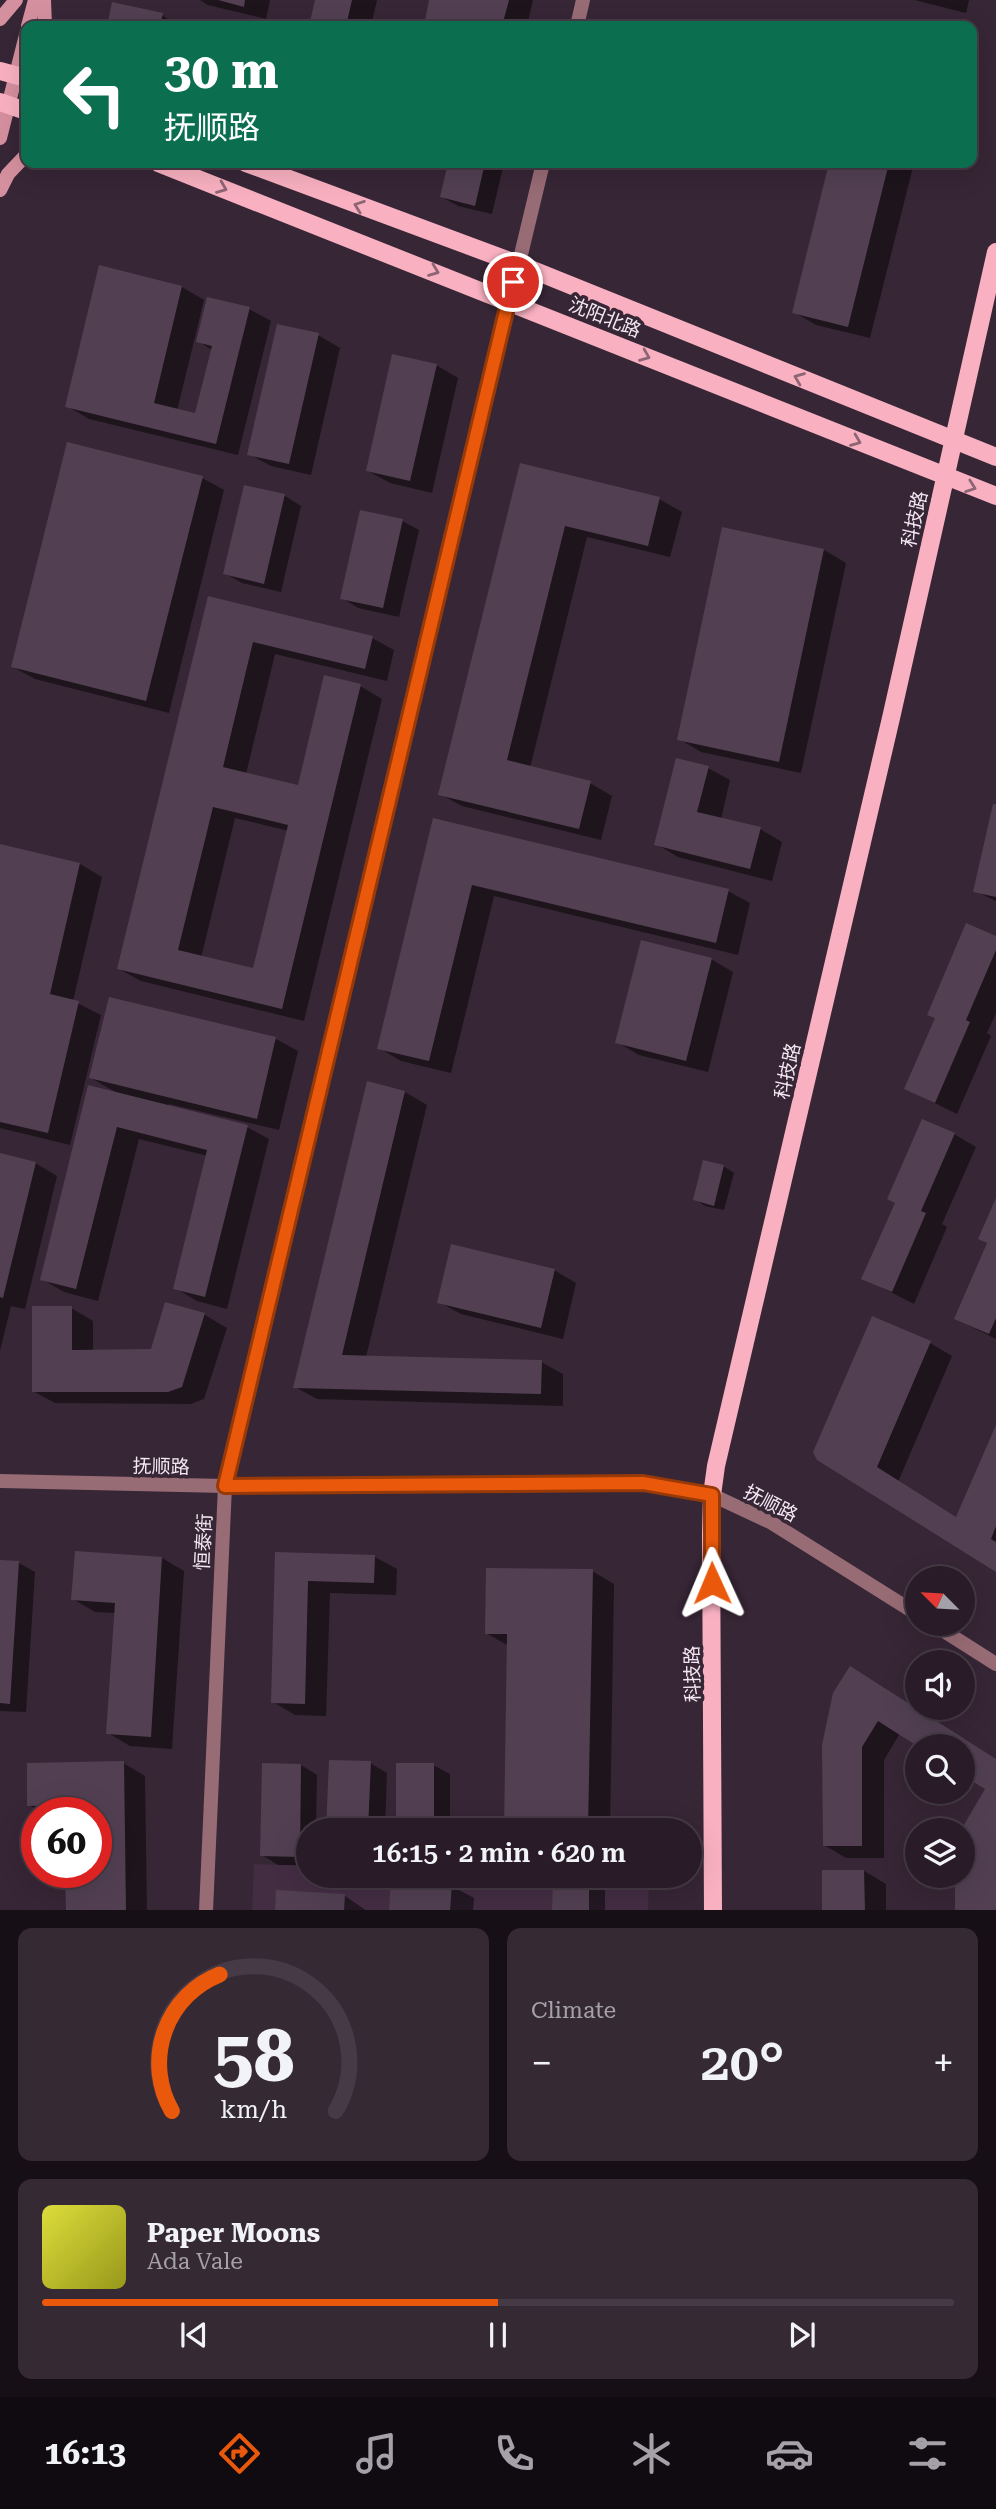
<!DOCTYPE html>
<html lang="en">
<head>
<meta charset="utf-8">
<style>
	:root { --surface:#291c28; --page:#352934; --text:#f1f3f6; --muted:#a5a1a8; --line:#453a45; --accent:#ea580c }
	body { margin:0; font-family:"Roboto Serif","Noto Sans SC",serif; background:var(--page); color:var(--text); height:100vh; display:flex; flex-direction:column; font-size:26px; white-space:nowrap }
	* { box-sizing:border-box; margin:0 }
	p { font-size:23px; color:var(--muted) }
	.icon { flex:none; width:38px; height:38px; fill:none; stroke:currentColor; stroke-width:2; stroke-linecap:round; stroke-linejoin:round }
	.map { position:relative; height:1910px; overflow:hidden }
	.side { display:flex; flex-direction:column; gap:18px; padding:18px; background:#170f16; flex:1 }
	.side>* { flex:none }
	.guide { position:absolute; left:21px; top:21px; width:956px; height:147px; border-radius:14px; box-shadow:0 7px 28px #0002,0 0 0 2px var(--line); background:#0b6e4f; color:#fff; overflow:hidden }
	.needle { width:46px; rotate:294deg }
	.buttons { position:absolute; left:905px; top:1566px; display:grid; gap:14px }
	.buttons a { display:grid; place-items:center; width:70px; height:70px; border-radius:50%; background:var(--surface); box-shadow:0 7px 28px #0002,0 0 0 2px var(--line); font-size:35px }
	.speed { position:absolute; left:21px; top:1797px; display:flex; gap:14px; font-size:35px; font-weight:700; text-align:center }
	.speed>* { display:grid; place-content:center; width:91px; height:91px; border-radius:50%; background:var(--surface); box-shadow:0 7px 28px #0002,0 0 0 2px var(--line); line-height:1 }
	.speed .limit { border:10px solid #d22; background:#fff; color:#111 }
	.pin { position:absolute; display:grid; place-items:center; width:60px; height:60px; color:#fff; margin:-30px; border:4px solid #fff; border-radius:50%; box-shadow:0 2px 7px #0007 }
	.me { position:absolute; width:77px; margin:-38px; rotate:359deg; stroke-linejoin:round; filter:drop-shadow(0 0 5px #0008) }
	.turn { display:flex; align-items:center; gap:24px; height:147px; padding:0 28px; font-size:32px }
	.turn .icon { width:91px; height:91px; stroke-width:2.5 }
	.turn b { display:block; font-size:49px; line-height:60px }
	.big { font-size:52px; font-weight:600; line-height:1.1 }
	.side .tile { flex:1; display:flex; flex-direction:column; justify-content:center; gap:10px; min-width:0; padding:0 24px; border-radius:14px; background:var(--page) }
	.side .dial { align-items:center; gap:0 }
	.dial svg { height:182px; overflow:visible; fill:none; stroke:var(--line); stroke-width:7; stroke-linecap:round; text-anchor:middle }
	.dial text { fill:var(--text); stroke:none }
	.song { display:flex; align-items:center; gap:21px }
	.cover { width:84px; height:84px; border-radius:10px; background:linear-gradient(135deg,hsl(60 70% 55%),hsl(60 70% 35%)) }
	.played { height:7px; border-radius:4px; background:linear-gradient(90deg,var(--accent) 50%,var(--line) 50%) }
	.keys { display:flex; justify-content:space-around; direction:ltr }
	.heat { display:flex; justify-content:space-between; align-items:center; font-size:38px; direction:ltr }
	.side .tiles { flex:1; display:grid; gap:18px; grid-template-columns:1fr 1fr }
	.tile:last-child { grid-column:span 2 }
	.trip { position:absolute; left:296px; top:1818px; width:406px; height:70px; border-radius:35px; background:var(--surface); box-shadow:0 7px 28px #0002,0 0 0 2px var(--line); font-weight:600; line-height:70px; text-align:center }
	.tab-bar { display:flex; height:112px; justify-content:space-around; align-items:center; background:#100b10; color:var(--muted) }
	.tab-bar .icon { width:49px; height:49px }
	.tab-bar .active { color:var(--accent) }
	.tab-bar b { font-size:32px; color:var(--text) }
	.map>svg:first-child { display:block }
	.built { fill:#432d43 }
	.shadow { fill:#0007; fill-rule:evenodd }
	.building { fill:#524052; fill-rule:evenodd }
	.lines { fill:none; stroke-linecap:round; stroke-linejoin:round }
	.minor { stroke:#986c75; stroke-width:14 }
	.tertiary { stroke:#986c75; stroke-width:14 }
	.secondary { stroke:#d5909f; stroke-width:14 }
	.primary { stroke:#f9b1c1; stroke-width:18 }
	.oneway { stroke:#8e6575 }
	.route-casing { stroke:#983908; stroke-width:18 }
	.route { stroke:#ea580c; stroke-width:12 }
	.labels { text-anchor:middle; stroke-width:7; stroke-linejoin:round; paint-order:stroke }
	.street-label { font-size:19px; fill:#f3e8f3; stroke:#372636 }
</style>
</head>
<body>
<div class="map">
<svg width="996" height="1911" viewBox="0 0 996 1911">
	<rect width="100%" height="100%" fill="#372636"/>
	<path class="built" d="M254 1864 308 1866V1876H555L649 1880 648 1910 252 1911Z"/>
	<g class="shadow">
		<path d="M200 0H270L266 19 208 5Z"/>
		<path d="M317 0H377L371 26H321L312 21Z"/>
		<path d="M431 0H533L527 26H427L425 25Z"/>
		<path d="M915 0H969L966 13Z"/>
		<path d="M114 4 162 15 178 26H109Z"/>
		<path d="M450 163H504L492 214 458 206 442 197Z"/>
		<path d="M831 163H914L870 338 816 325 794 312Z"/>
		<path d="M100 268 182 287 204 300 177 411 197 415 212 350 198 341 249 309 271 321 238 455 89 419 67 406Z"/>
		<path d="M318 335 340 348 311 475 271 466 249 454Z"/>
		<path d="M436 365 458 378 432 493 390 483 368 471Z"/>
		<path d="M522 465 659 499 682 512 670 557 587 537 530 768 590 783 612 796 601 840 462 806 440 794Z"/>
		<path d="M202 478 224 490 169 713 35 679 13 667Z"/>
		<path d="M245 487 285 496 301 506 281 592 242 583 225 573Z"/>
		<path d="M402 521 419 530 399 617 358 608 342 598Z"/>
		<path d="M824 550 846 563 801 773 701 752 679 739Z"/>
		<path d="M209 598 372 638 394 650 387 681 275 654 246 774 299 787 360 686 382 699 304 1021 141 981 119 969ZM235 818 289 831 255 970 201 958Z"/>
		<path d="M708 768 730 780 721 819 760 829 782 842 772 881 678 857 656 844Z"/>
		<path d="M996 806V901L975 891Z"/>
		<path d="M434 820 728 891 750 903 738 955 494 896 451 1073 401 1061 379 1048Z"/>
		<path d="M0 846 80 864 102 877 73 1001 101 1015 70 1145 0 1128Z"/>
		<path d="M996 938V1013L987 1033 991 1036 957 1114 906 1089Z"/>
		<path d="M711 959 733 972 708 1072 639 1055 617 1042Z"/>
		<path d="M276 1039 298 1051 279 1130 169 1104 168 1107 247 1127 269 1139 227 1309 197 1301 175 1288 208 1156 139 1139 98 1301 64 1292 42 1279 119 1094 91 1078Z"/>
		<path d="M405 1092 427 1105 366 1357 541 1362 563 1374V1406L317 1399 295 1387Z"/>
		<path d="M954 1134 976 1147 942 1224 947 1227 914 1304 863 1278 896 1203Z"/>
		<path d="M0 1155 35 1163 57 1176 25 1309 11 1306 0 1351Z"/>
		<path d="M723 1166 734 1173 724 1210 705 1206 695 1199Z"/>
		<path d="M996 1202V1339L956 1319 989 1243Z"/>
		<path d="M554 1270 576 1283 563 1339 461 1314 439 1302Z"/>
		<path d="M166 1304 205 1315 227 1328 204 1399 191 1404 55 1403 33 1391 71 1308 93 1321V1351H152Z"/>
		<path d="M873 1318 930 1343 952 1356 898 1482 957 1519 996 1429V1570L819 1459Z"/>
		<path d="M277 1554 375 1557 397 1569 396 1595 330 1593 326 1716 295 1715 273 1702Z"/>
		<path d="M162 1558 184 1571 172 1749 130 1746 108 1733 116 1613 95 1612 73 1599Z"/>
		<path d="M0 1561 19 1563 35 1572 26 1712 0 1711Z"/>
		<path d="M592 1571 614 1584 610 1830H506L509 1646 486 1633Z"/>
		<path d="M835 1693 996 1760V1911L957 1876H962L987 1789 962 1746H921L900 1733 884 1760V1858H846L824 1845Z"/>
		<path d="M330 1762 370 1763 387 1773 385 1830H328Z"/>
		<path d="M123 1763 145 1776 147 1911H68L96 1872V1813H43L29 1805Z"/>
		<path d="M301 1765 317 1775 316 1830H308V1865H278L262 1855Z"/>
		<path d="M398 1765H433L450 1774V1830H398Z"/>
		<path d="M864 1871 886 1884V1911H824Z"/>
		<path d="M555 1876H591L605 1885V1911H554Z"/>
		<path d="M452 1886 474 1898 473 1911H391Z"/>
		<path d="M345 1896 367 1911H277Z"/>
	</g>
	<g class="building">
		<path d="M218 0H245L244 7Z"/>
		<path d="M315 0H352L346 26H327L310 22Z"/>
		<path d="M429 0H509L502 26H424Z"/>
		<path d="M112 2 163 13 160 26H107Z"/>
		<path d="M448 163H485L475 206 440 197Z"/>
		<path d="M829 163H889L848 327 792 313Z"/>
		<path d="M99 265 182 286 154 403 195 413 212 346 196 342 207 297 250 307 216 444 65 407Z"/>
		<path d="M277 324 319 333 289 464 247 455Z"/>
		<path d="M392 354 437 364 410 481 366 471Z"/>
		<path d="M67 442 203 476 146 701 11 667Z"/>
		<path d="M520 463 660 497 648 546 565 526 507 760 591 781 579 829 438 795Z"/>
		<path d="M244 485 285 494 264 584 223 574Z"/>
		<path d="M360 510 403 519 383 608 340 599Z"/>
		<path d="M722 527 824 549 779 762 677 740Z"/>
		<path d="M208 596 373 636 365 669 253 642 223 767 298 785 324 675 361 684 282 1009 117 969ZM213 807 288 825 253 968 178 950Z"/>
		<path d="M676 758 709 766 697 812 761 827 750 869 654 845Z"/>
		<path d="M993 804H996V897L973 892Z"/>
		<path d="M433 818 729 889 716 943 472 885 429 1061 377 1049Z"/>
		<path d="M0 844 80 863 50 994 79 1001 48 1133 0 1122Z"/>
		<path d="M966 923 996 936V950L966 1020 970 1022 935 1103 904 1089 935 1018 927 1015Z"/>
		<path d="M641 940 712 958 686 1061 615 1043Z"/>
		<path d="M109 997 276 1037 257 1119 89 1078Z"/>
		<path d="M367 1081 405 1091 342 1355 542 1360 541 1394 293 1388Z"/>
		<path d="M88 1085 248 1125 205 1297 173 1289 207 1150 117 1127 76 1289 40 1280Z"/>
		<path d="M922 1119 955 1133 921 1211 926 1213 892 1292 861 1279 895 1203 887 1199Z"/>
		<path d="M0 1153 36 1162 3 1298 0 1297Z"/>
		<path d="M703 1160 724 1165 714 1206 693 1200Z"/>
		<path d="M996 1198V1318L989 1334 954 1319 987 1243 978 1239Z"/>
		<path d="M451 1244 555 1269 541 1328 437 1303Z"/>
		<path d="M165 1302 205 1313 182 1387 168 1392H32V1306H72V1350L151 1349Z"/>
		<path d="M872 1316 931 1341 877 1467 956 1517 996 1425V1526L991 1539 996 1542V1572L817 1460 813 1452Z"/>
		<path d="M75 1551 162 1557 151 1737 106 1734 115 1603 71 1600Z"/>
		<path d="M275 1552 375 1555 374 1583 308 1581 305 1704 271 1703Z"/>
		<path d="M0 1560 19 1561 10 1704 0 1703Z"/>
		<path d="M486 1568 593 1569 588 1830H504L507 1634H485Z"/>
		<path d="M850 1666 996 1759V1911H955V1876H962L961 1830 985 1789 962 1775V1746H917L878 1721 862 1747V1846H823L822 1745 833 1693Z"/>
		<path d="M329 1760 371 1761 368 1830H326Z"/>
		<path d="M124 1761 126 1911H66L65 1872H96V1813H65V1805L27 1806V1763Z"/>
		<path d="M262 1763 301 1764 300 1857 260 1856Z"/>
		<rect x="396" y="1763" width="38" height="67"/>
		<path d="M822 1870H864L865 1911H822Z"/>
		<path d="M553 1876H589V1911H552Z"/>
		<path d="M391 1879 452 1884 450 1911H389Z"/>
		<path d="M276 1890 345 1894 344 1911H275Z"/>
	</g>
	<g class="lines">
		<g class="minor">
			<path d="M577 26 583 0"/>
			<path d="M206 1911 225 1486 543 163"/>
		</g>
		<g class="tertiary">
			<path d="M0 1481 225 1486 643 1483 712 1495 772 1523 917 1614"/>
			<path d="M933 1624 996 1664"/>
		</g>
		<g class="secondary">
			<path d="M44 0 45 26"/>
			<path d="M0 19 16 0"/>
			<path d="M28 26 35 0"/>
			<path d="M0 138 26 35"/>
			<path d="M0 190 8 174 26 155"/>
		</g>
		<g class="primary">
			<path d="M0 71 26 78"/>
			<path d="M0 102 26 111"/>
			<path d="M158 163 996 496"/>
			<path d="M246 163 518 264 996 457"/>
			<path d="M713 1911 711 1534 712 1495 716 1466 891 718 996 252"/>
		</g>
	</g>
	<defs><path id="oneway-chevron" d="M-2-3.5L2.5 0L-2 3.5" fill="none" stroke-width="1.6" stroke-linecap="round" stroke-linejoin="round" transform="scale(1.75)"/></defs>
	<g class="oneway">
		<use href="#oneway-chevron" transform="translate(222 188) rotate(22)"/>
		<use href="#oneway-chevron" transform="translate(359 206) rotate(-160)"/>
		<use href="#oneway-chevron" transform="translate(434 271) rotate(21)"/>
		<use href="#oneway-chevron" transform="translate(645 356) rotate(22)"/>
		<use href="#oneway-chevron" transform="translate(799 378) rotate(-158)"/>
		<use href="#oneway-chevron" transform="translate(856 441) rotate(22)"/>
		<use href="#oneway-chevron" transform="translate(971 487) rotate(20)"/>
	</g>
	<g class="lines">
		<g class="route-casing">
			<path id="route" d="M513 282 225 1486 643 1483 712 1495V1583"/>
		</g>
		<use href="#route" class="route"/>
	</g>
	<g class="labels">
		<g class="street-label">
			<text transform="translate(605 317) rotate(22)" y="7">沈阳北路</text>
			<text transform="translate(914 519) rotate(-77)" y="7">科技路</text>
			<text transform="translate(787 1071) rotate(-77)" y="7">科技路</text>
			<text transform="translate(161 1466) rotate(1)" y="7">抚顺路</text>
			<text transform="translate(771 1503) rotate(27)" y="7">抚顺路</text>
			<text transform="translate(203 1542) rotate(-87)" y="7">恒泰街</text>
			<text transform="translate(692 1674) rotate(-91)" y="7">科技路</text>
		</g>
	</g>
</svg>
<div class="buttons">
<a><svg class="needle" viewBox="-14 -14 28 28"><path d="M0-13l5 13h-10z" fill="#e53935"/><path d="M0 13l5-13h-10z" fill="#a5a1a8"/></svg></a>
<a><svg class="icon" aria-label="sound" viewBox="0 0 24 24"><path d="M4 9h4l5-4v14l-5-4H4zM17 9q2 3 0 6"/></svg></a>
<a><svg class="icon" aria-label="search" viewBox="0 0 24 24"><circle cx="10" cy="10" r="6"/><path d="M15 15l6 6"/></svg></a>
<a><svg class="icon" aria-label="layers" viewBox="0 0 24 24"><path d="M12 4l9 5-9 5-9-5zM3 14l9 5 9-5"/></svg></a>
</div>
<div class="speed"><div class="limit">60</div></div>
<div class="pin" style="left:513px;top:282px;background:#d93025"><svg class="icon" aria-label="arrive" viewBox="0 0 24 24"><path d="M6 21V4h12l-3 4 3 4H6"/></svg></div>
<svg class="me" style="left:712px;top:1583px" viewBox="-20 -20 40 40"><path d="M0-17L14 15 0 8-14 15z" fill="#ea580c" stroke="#fff" stroke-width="4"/></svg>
<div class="trip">16:15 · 2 min · 620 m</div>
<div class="guide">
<div class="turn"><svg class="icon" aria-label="left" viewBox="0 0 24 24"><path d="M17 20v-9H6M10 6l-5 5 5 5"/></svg><div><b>30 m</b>抚顺路</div></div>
</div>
</div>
<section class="side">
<div class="tiles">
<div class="tile dial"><svg viewBox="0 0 100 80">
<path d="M14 69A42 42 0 1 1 86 69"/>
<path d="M14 69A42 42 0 0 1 35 9" stroke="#ea580c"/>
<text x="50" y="56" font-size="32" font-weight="700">58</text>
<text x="50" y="72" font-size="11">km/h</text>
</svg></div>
<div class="tile"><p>Climate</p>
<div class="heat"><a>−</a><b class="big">20°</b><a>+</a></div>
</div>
<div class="tile">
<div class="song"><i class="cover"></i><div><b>Paper Moons</b><p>Ada Vale</p></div></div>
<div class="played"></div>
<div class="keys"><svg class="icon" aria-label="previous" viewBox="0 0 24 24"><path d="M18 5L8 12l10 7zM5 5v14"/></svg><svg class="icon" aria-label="pause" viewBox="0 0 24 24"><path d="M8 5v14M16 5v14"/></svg><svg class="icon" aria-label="next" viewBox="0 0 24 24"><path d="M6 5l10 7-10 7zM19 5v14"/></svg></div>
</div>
</div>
</section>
<nav class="tab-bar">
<b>16:13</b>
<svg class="icon active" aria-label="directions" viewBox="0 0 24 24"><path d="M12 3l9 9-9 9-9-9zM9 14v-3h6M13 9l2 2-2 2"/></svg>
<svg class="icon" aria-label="music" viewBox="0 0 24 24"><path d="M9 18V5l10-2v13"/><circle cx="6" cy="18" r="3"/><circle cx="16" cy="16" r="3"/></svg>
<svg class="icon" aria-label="phone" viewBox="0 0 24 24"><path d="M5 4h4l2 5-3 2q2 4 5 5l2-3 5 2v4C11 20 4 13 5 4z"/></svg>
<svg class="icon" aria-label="climate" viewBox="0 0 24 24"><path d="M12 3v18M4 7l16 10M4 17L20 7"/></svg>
<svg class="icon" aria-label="car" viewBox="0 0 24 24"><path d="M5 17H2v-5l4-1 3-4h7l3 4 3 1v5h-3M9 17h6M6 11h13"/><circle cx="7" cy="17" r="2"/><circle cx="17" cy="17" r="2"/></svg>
<svg class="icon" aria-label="filters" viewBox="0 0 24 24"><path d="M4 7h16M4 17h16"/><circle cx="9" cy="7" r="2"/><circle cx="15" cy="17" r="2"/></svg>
</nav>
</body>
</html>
